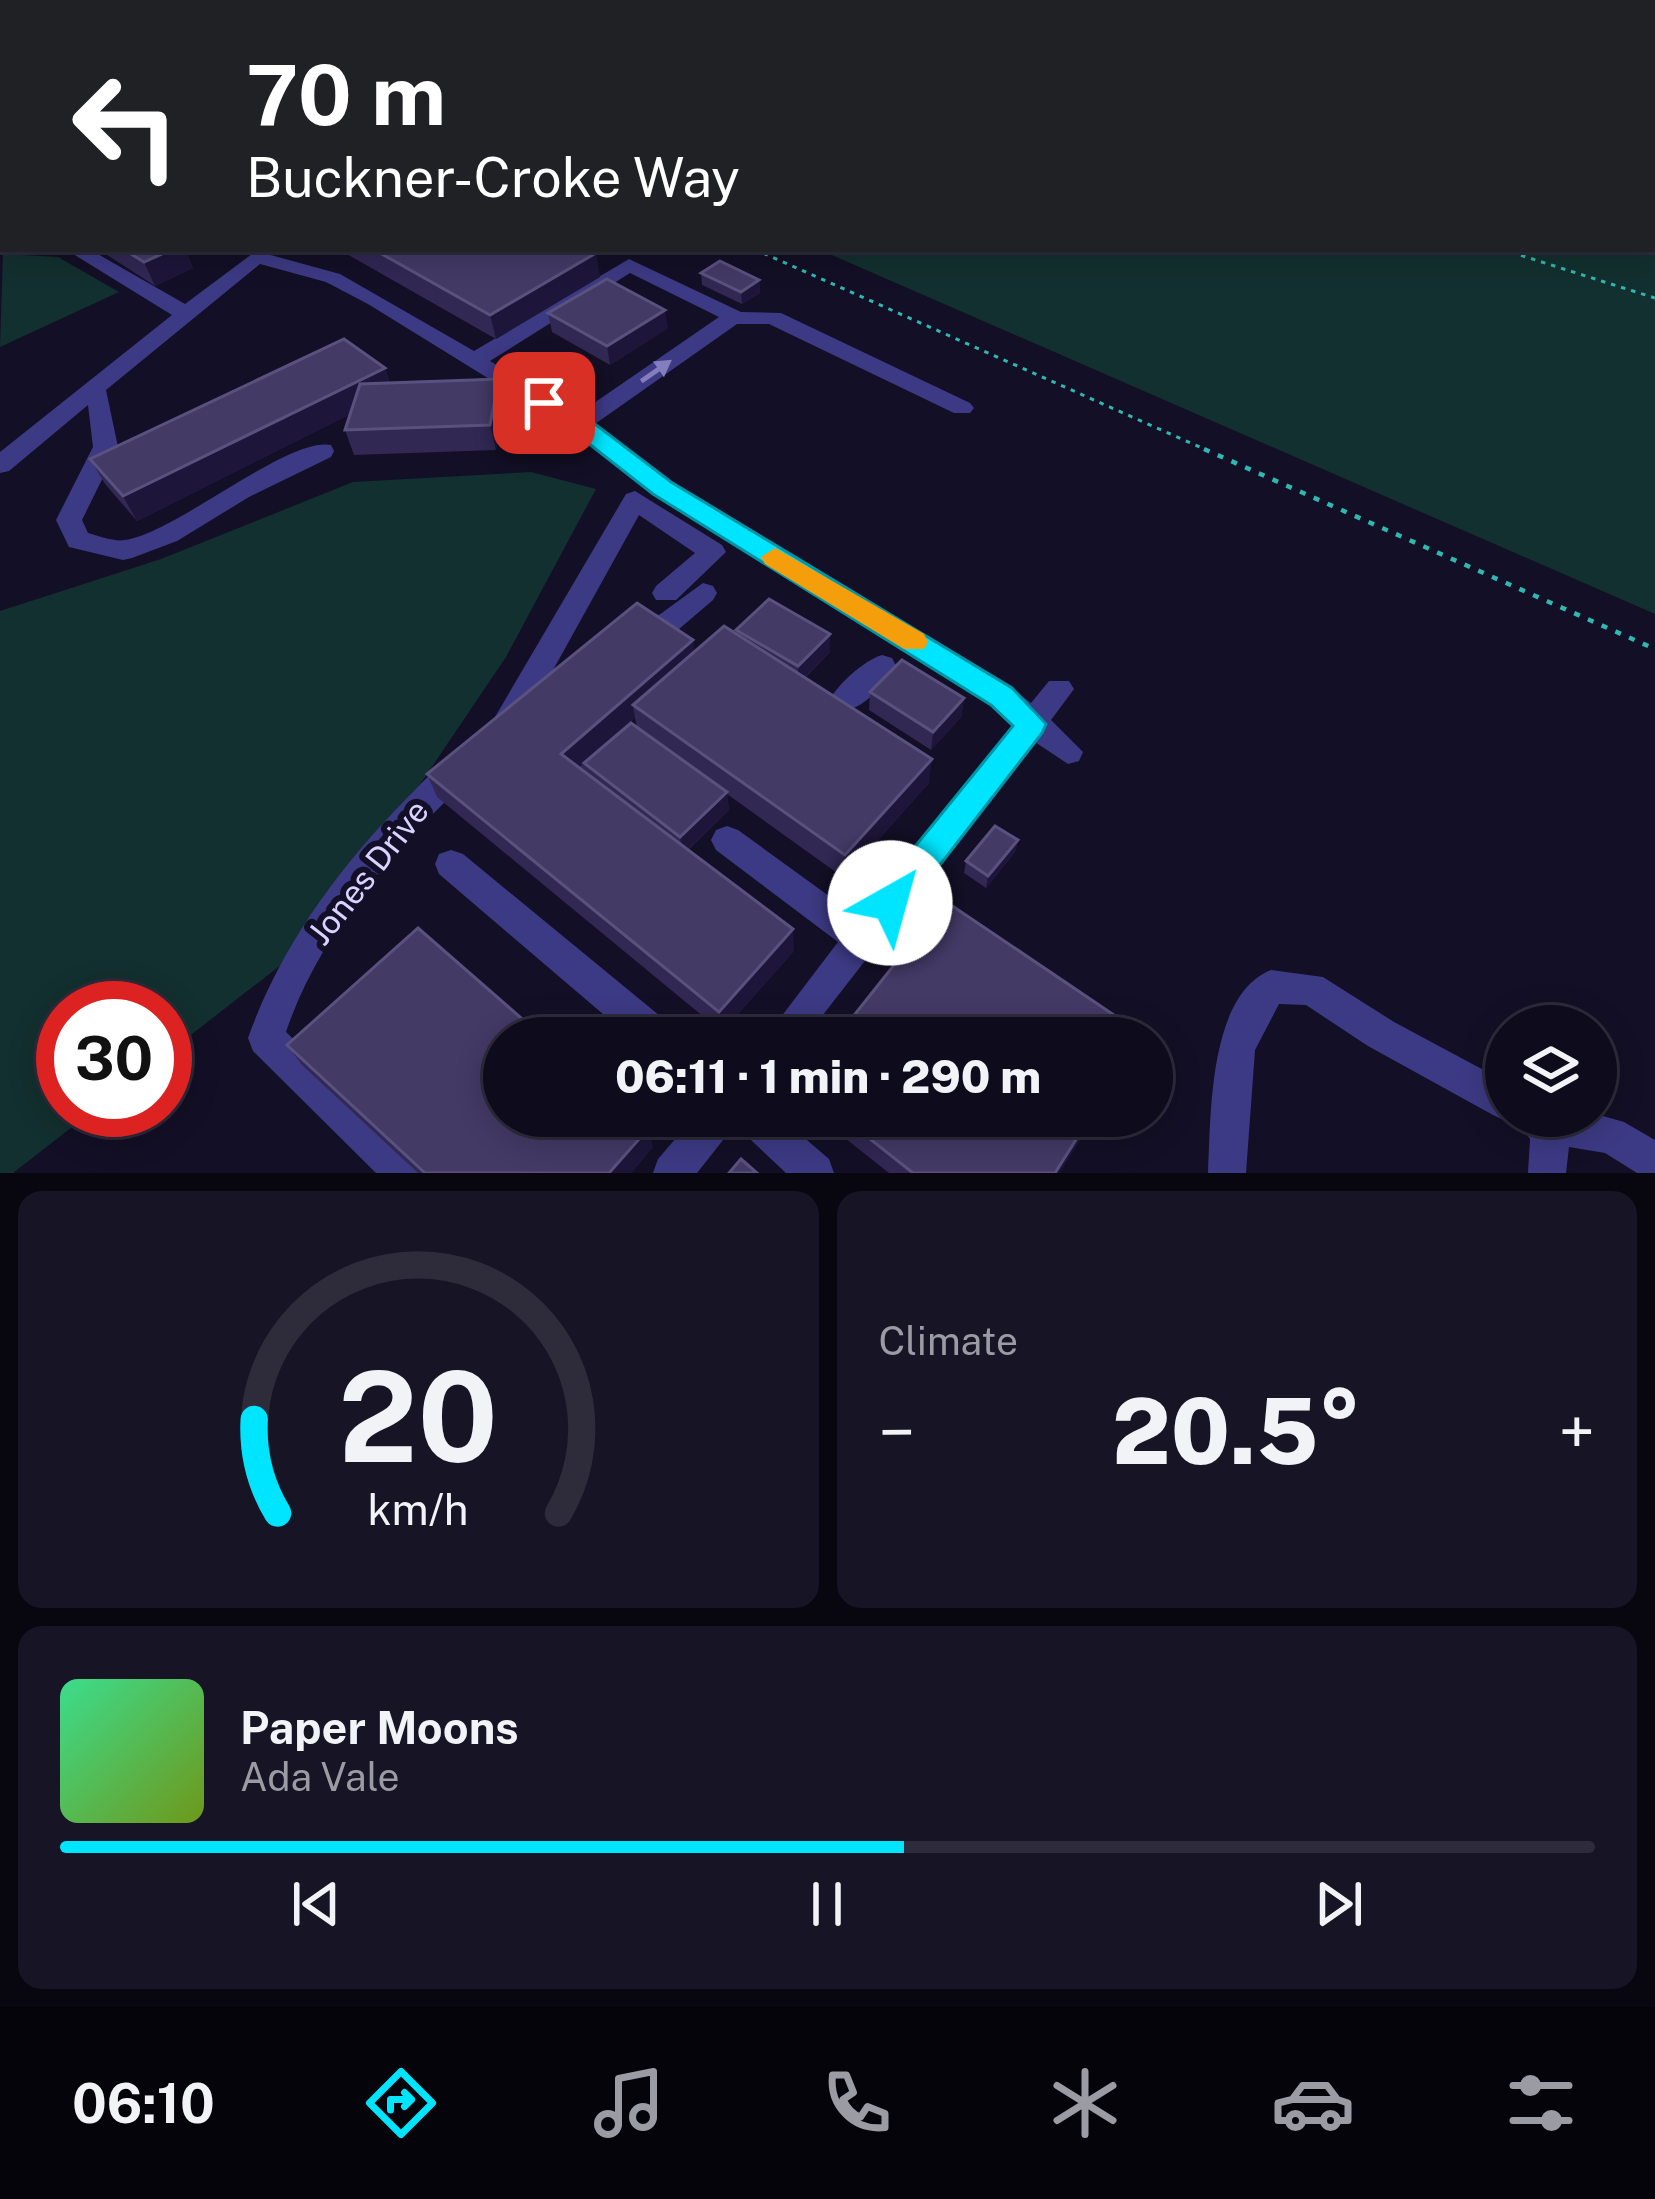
<!DOCTYPE html>
<html lang="en">
<head>
<meta charset="utf-8">
<style>
	:root { --surface:#0e0b1c; --page:#171425; --text:#f1f3f6; --muted:#9b9ba3; --line:#2e2b3b; --accent:#00e5ff }
	body { margin:0; font-family:"Public Sans",sans-serif; background:var(--page); color:var(--text); height:100vh; display:flex; flex-direction:column; font-size:45px; white-space:nowrap }
	* { box-sizing:border-box; margin:0 }
	p { font-size:39px; color:var(--muted) }
	.icon { flex:none; width:66px; height:66px; fill:none; stroke:currentColor; stroke-width:2; stroke-linecap:round; stroke-linejoin:round }
	.map { position:relative; height:1173px; overflow:hidden }
	.sheet { display:flex; flex-direction:column; gap:18px; padding:18px; background:#08060f; flex:1 }
	.sheet>* { flex:none }
	.guide { position:absolute; left:0px; top:0px; width:1656px; height:252px; box-shadow:0 6px 30px #0003,0 0 0 3px var(--line); background:#202124; color:#fff; overflow:hidden }
	.fabs { position:absolute; left:1485px; top:1005px; display:grid; gap:24px }
	.fabs a { display:grid; place-items:center; width:132px; height:132px; border-radius:50%; background:var(--surface); box-shadow:0 6px 30px #0003,0 0 0 3px var(--line); font-size:60px }
	.speed { position:absolute; left:36px; top:981px; display:flex; gap:24px; font-size:60px; font-weight:700; text-align:center }
	.speed>* { display:grid; place-content:center; width:156px; height:156px; border-radius:50%; background:var(--surface); box-shadow:0 6px 30px #0003,0 0 0 3px var(--line); line-height:1 }
	.speed .limit { border:18px solid #d22; background:#fff; color:#111 }
	.pin { position:absolute; display:grid; place-items:center; width:102px; height:102px; color:#fff; margin:-51px; border-radius:24px; box-shadow:0 6px 18px #0006 }
	.me { position:absolute; width:132px; margin:-66px; rotate:38deg; stroke-linejoin:round; filter:drop-shadow(0 0 9px #0008) }
	.turn { display:flex; align-items:center; gap:42px; height:252px; padding:0 48px; font-size:54px }
	.turn .icon { width:156px; height:156px; stroke-width:2.5 }
	.turn b { display:block; font-size:84px; line-height:102px }
	.big { font-size:90px; font-weight:800; line-height:1.1 }
	.sheet .widget { flex:1; display:flex; flex-direction:column; justify-content:center; gap:18px; min-width:0; padding:0 42px; border-radius:24px; background:var(--page) }
	.sheet .dial { align-items:center; gap:0 }
	.dial svg { height:312px; overflow:visible; fill:none; stroke:var(--line); stroke-width:7; stroke-linecap:round; text-anchor:middle }
	.dial text { fill:var(--text); stroke:none }
	.song { display:flex; align-items:center; gap:36px }
	.cover { width:144px; height:144px; border-radius:18px; background:linear-gradient(135deg,hsl(150 70% 55%),hsl(80 70% 35%)) }
	.played { height:12px; border-radius:6px; background:linear-gradient(90deg,var(--accent) 55%,var(--line) 55%) }
	.keys { display:flex; justify-content:space-around; direction:ltr }
	.heat { display:flex; justify-content:space-between; align-items:center; font-size:66px; direction:ltr }
	.sheet .tiles { flex:1; display:grid; gap:18px; grid-template-columns:1fr 1fr }
	.widget:last-child { grid-column:span 2 }
	.trip { position:absolute; left:483px; top:1017px; width:690px; height:120px; border-radius:60px; background:var(--surface); box-shadow:0 6px 30px #0003,0 0 0 3px var(--line); font-weight:800; line-height:120px; text-align:center }
	.menu { display:flex; height:192px; justify-content:space-around; align-items:center; background:#06040b; color:var(--muted) }
	.menu .icon { width:84px; height:84px }
	.menu .selected { color:var(--accent) }
	.menu b { font-size:54px; color:var(--text) }
	.map>svg:first-child { display:block }
	.green { fill:#12302f }
	.lines { fill:none; stroke-linecap:round; stroke-linejoin:round }
	.path-far1 { stroke:#2fb8b0; stroke-width:3; stroke-dasharray:4.5 6; stroke-linecap:butt }
	.path { stroke:#2fb8b0; stroke-width:4.5; stroke-dasharray:6 9; stroke-linecap:butt }
	.minor { fill:#3d3a85; fill-rule:evenodd }
	.wall { fill:#312854; fill-rule:evenodd }
	.shaded-wall { fill:#1d163a }
	.building { fill:#433a66; stroke:#5a527e; stroke-width:3 }
	.oneway { fill:#837fbc }
	.route { fill:#00e5ff; stroke:#0095a6; stroke-width:3 }
	.slow { fill:#f59e0b }
	.labels { text-anchor:middle; stroke-width:12; stroke-linejoin:round; paint-order:stroke }
	.street-label { font-size:33px; fill:#d9d4ff; stroke:#130f26 }
</style>
</head>
<body>
<div class="map">
<svg width="1655" height="1173" viewBox="0 0 1655 1173">
	<rect width="100%" height="100%" fill="#130f26"/>
	<g class="green">
		<path d="M0 0H1655V614L818 249H1653V3H3V69Z"/>
		<path d="M3 254 58 257 119 292 0 347Z"/>
		<path d="M531 472 596 489 506 657 317 937 165 1055V1008H63V1110H94L13 1173H0V611L161 559 353 482Z"/>
	</g>
	<g class="lines">
		<g class="path-far1">
			<path d="M772 0 781 3"/>
			<path d="M1332 0 1344 3"/>
			<path d="M754 249 1211 452"/>
			<path d="M1501 249 1655 298"/>
		</g>
		<path class="path" d="M1204 449 1655 649"/>
		<g class="minor">
			<path d="M65 249H89L185 304 256 251 340 274 474 351 629 259 741 312 781 313 970 403 974 408 970 413H954L769 324H737L595 424 671 482 1012 688 1031 703 1049 681H1069L1074 689 1051 720 1083 752 1079 761 1068 764 1035 742 805 1038H765L838 942 716 850 711 840 716 830 727 826 738 830 858 917 1014 724 992 704 653 494 575 432 368 304 326 282 260 264 106 390 118 447 82 520 88 533C99 536 114 542 125 540 176 533 288 436 331 445L334 451 331 457 249 497 177 541 132 558 123 560 69 547 56 520 93 447 88 405 9 471 0 473V452L172 315ZM630 273 719 317 578 414 490 361Z"/>
			<path d="M635 491 722 545 726 552 676 600H656L652 593 656 586 695 553 639 515 517 735 506 738 495 735 491 726 495 717 626 494Z"/>
			<path d="M703 583 713 586 717 593 713 600 672 635C657 640 634 633 626 619L630 612 640 609 659 615Z"/>
			<path d="M882 655 892 658 896 666C885 685 856 718 833 710L828 702C838 684 863 661 882 655Z"/>
			<path d="M460 755 471 759 475 768 471 777C396 847 319 933 286 1032L418 1159 423 1173H376L253 1051 248 1038C281 945 340 866 409 796 424 781 440 762 460 755Z"/>
			<path d="M451 850 463 854 671 1025 676 1038H631L439 874 435 864 439 854Z"/>
			<path d="M1271 970 1323 977 1394 1022 1506 1082V1116L1596 1114 1624 1122 1655 1140V1173H1637L1605 1153 1569 1147 1566 1173H1528L1530 1139 1515 1117 1506 1121 1493 1115 1368 1046 1306 1005 1279 1004 1255 1050 1246 1173H1208C1211 1117 1208 995 1271 970Z"/>
			<path d="M695 1116H779L829 1159 834 1173H786L735 1125 697 1173H653L658 1159Z"/>
		</g>
	</g>
	<g class="wall">
		<path d="M98 249H185L193 268 155 286Z"/>
		<path d="M338 249H589L600 277 496 339Z"/>
		<path d="M701 273 759 280 760 293 742 304 702 285Z"/>
		<path d="M548 313 668 328 610 365 552 332Z"/>
		<path d="M385 368 390 383 505 404 496 450 354 455 345 430 350 414 137 521 105 484 90 459Z"/>
		<path d="M736 630 830 634V652L805 678 929 783 844 878 727 794 729 810 688 850 794 951 722 1032 437 797 427 774 737 634ZM635 718 637 727 584 763Z"/>
		<path d="M870 692 964 698 961 717 931 750 869 710Z"/>
		<path d="M1018 840 1015 852 986 888 964 873 966 861Z"/>
		<path d="M287 1045 653 1147 631 1173H418L302 1065Z"/>
		<path d="M817 1116H1095L1059 1173H889Z"/>
	</g>
	<g class="shaded-wall">
		<path d="M173 249H185L193 268 155 286 144 262Z"/>
		<path d="M596 253 600 277 496 339 490 315Z"/>
		<path d="M759 280 760 293 742 304 741 292Z"/>
		<path d="M665 310 668 328 610 365 607 346Z"/>
		<path d="M385 368 393 393 137 521 123 496Z"/>
		<path d="M499 379 505 404 496 450 490 425Z"/>
		<path d="M830 634V652L798 684V666Z"/>
		<path d="M693 640 696 665 633 705 635 718 567 778 561 754Z"/>
		<path d="M964 698 961 717 931 750 933 732Z"/>
		<path d="M932 759 929 783 844 878 845 855Z"/>
		<path d="M727 792 729 810 683 854 680 837Z"/>
		<path d="M1018 840 1015 852 986 888 988 876Z"/>
		<path d="M793 929 794 951 722 1032 719 1012Z"/>
		<path d="M1091 1116H1095L1059 1173H1055Z"/>
		<path d="M648 1129 653 1147 631 1173H609Z"/>
	</g>
	<g class="building">
		<path d="M123 249H173L144 262Z"/>
		<path d="M373 249H589L596 253 490 315Z"/>
		<path d="M720 261 759 280 741 292 701 273Z"/>
		<path d="M607 279 665 310 607 346 548 313Z"/>
		<path d="M344 339 385 368 123 496 90 459Z"/>
		<path d="M499 379 490 425 345 430 360 384Z"/>
		<path d="M769 599 830 634 798 666 736 630Z"/>
		<path d="M637 603 693 640 561 754 793 929 719 1012 427 774Z"/>
		<path d="M724 626 932 759 845 855 633 705Z"/>
		<path d="M902 660 964 698 933 732 870 692Z"/>
		<path d="M631 723 727 792 680 837 584 763Z"/>
		<path d="M995 826 1018 840 988 876 966 861Z"/>
		<path d="M945 901 1142 1034 1140 1038H836Z"/>
		<path d="M418 928 544 1038H504V1116H633L648 1129 609 1173H425L287 1045Z"/>
		<path d="M841 1116H1091L1055 1173H913Z"/>
		<path d="M741 1159 757 1173H729Z"/>
	</g>
	<defs><path id="oneway-solid" d="M-6-.8H1V-3.2L6.5 0L1 3.2V.8H-6Z" transform="scale(3)"/></defs>
	<use class="oneway" href="#oneway-solid" transform="translate(656 371) rotate(-35)"/>
	<path class="route" d="M544 396 591 421 671 482 1012 688 1046 724 1042 733 902 914 890 919 878 914 873 903 878 892 1013 726 991 705 653 494 574 432 536 408V398Z"/>
	<path class="slow" d="M775 548 924 634 928 642 924 649H904L765 564 761 557Z"/>
	<g class="labels">
		<g class="street-label">
			<text transform="translate(368 872) rotate(-52)" y="12">Jones Drive</text>
		</g>
	</g>
</svg>
<div class="fabs">
<a><svg class="icon" aria-label="layers" viewBox="0 0 24 24"><path d="M12 4l9 5-9 5-9-5zM3 14l9 5 9-5"/></svg></a>
</div>
<div class="speed"><div class="limit">30</div></div>
<div class="pin" style="left:544px;top:403px;background:#d93025"><svg class="icon" aria-label="arrive" viewBox="0 0 24 24"><path d="M6 21V4h12l-3 4 3 4H6"/></svg></div>
<svg class="me" style="left:890px;top:903px" viewBox="-20 -20 40 40"><circle r="19" fill="#fff"/><path d="M0-13L10 11 0 6-10 11z" fill="#00e5ff"/></svg>
<div class="trip">06:11 · 1 min · 290 m</div>
<div class="guide">
<div class="turn"><svg class="icon" aria-label="left" viewBox="0 0 24 24"><path d="M17 20v-9H6M10 6l-5 5 5 5"/></svg><div><b>70 m</b>Buckner-Croke Way</div></div>
</div>
</div>
<section class="sheet">
<div class="tiles">
<div class="widget dial"><svg viewBox="0 0 100 80">
<path d="M14 69A42 42 0 1 1 86 69"/>
<path d="M14 69A42 42 0 0 1 8 45" stroke="#00e5ff"/>
<text x="50" y="56" font-size="32" font-weight="700">20</text>
<text x="50" y="72" font-size="11">km/h</text>
</svg></div>
<div class="widget"><p>Climate</p>
<div class="heat"><a>−</a><b class="big">20.5°</b><a>+</a></div>
</div>
<div class="widget">
<div class="song"><i class="cover"></i><div><b>Paper Moons</b><p>Ada Vale</p></div></div>
<div class="played"></div>
<div class="keys"><svg class="icon" aria-label="previous" viewBox="0 0 24 24"><path d="M18 5L8 12l10 7zM5 5v14"/></svg><svg class="icon" aria-label="pause" viewBox="0 0 24 24"><path d="M8 5v14M16 5v14"/></svg><svg class="icon" aria-label="next" viewBox="0 0 24 24"><path d="M6 5l10 7-10 7zM19 5v14"/></svg></div>
</div>
</div>
</section>
<nav class="menu">
<b>06:10</b>
<svg class="icon selected" aria-label="directions" viewBox="0 0 24 24"><path d="M12 3l9 9-9 9-9-9zM9 14v-3h6M13 9l2 2-2 2"/></svg>
<svg class="icon" aria-label="music" viewBox="0 0 24 24"><path d="M9 18V5l10-2v13"/><circle cx="6" cy="18" r="3"/><circle cx="16" cy="16" r="3"/></svg>
<svg class="icon" aria-label="phone" viewBox="0 0 24 24"><path d="M5 4h4l2 5-3 2q2 4 5 5l2-3 5 2v4C11 20 4 13 5 4z"/></svg>
<svg class="icon" aria-label="climate" viewBox="0 0 24 24"><path d="M12 3v18M4 7l16 10M4 17L20 7"/></svg>
<svg class="icon" aria-label="car" viewBox="0 0 24 24"><path d="M5 17H2v-5l4-1 3-4h7l3 4 3 1v5h-3M9 17h6M6 11h13"/><circle cx="7" cy="17" r="2"/><circle cx="17" cy="17" r="2"/></svg>
<svg class="icon" aria-label="filters" viewBox="0 0 24 24"><path d="M4 7h16M4 17h16"/><circle cx="9" cy="7" r="2"/><circle cx="15" cy="17" r="2"/></svg>
</nav>
</body>
</html>
